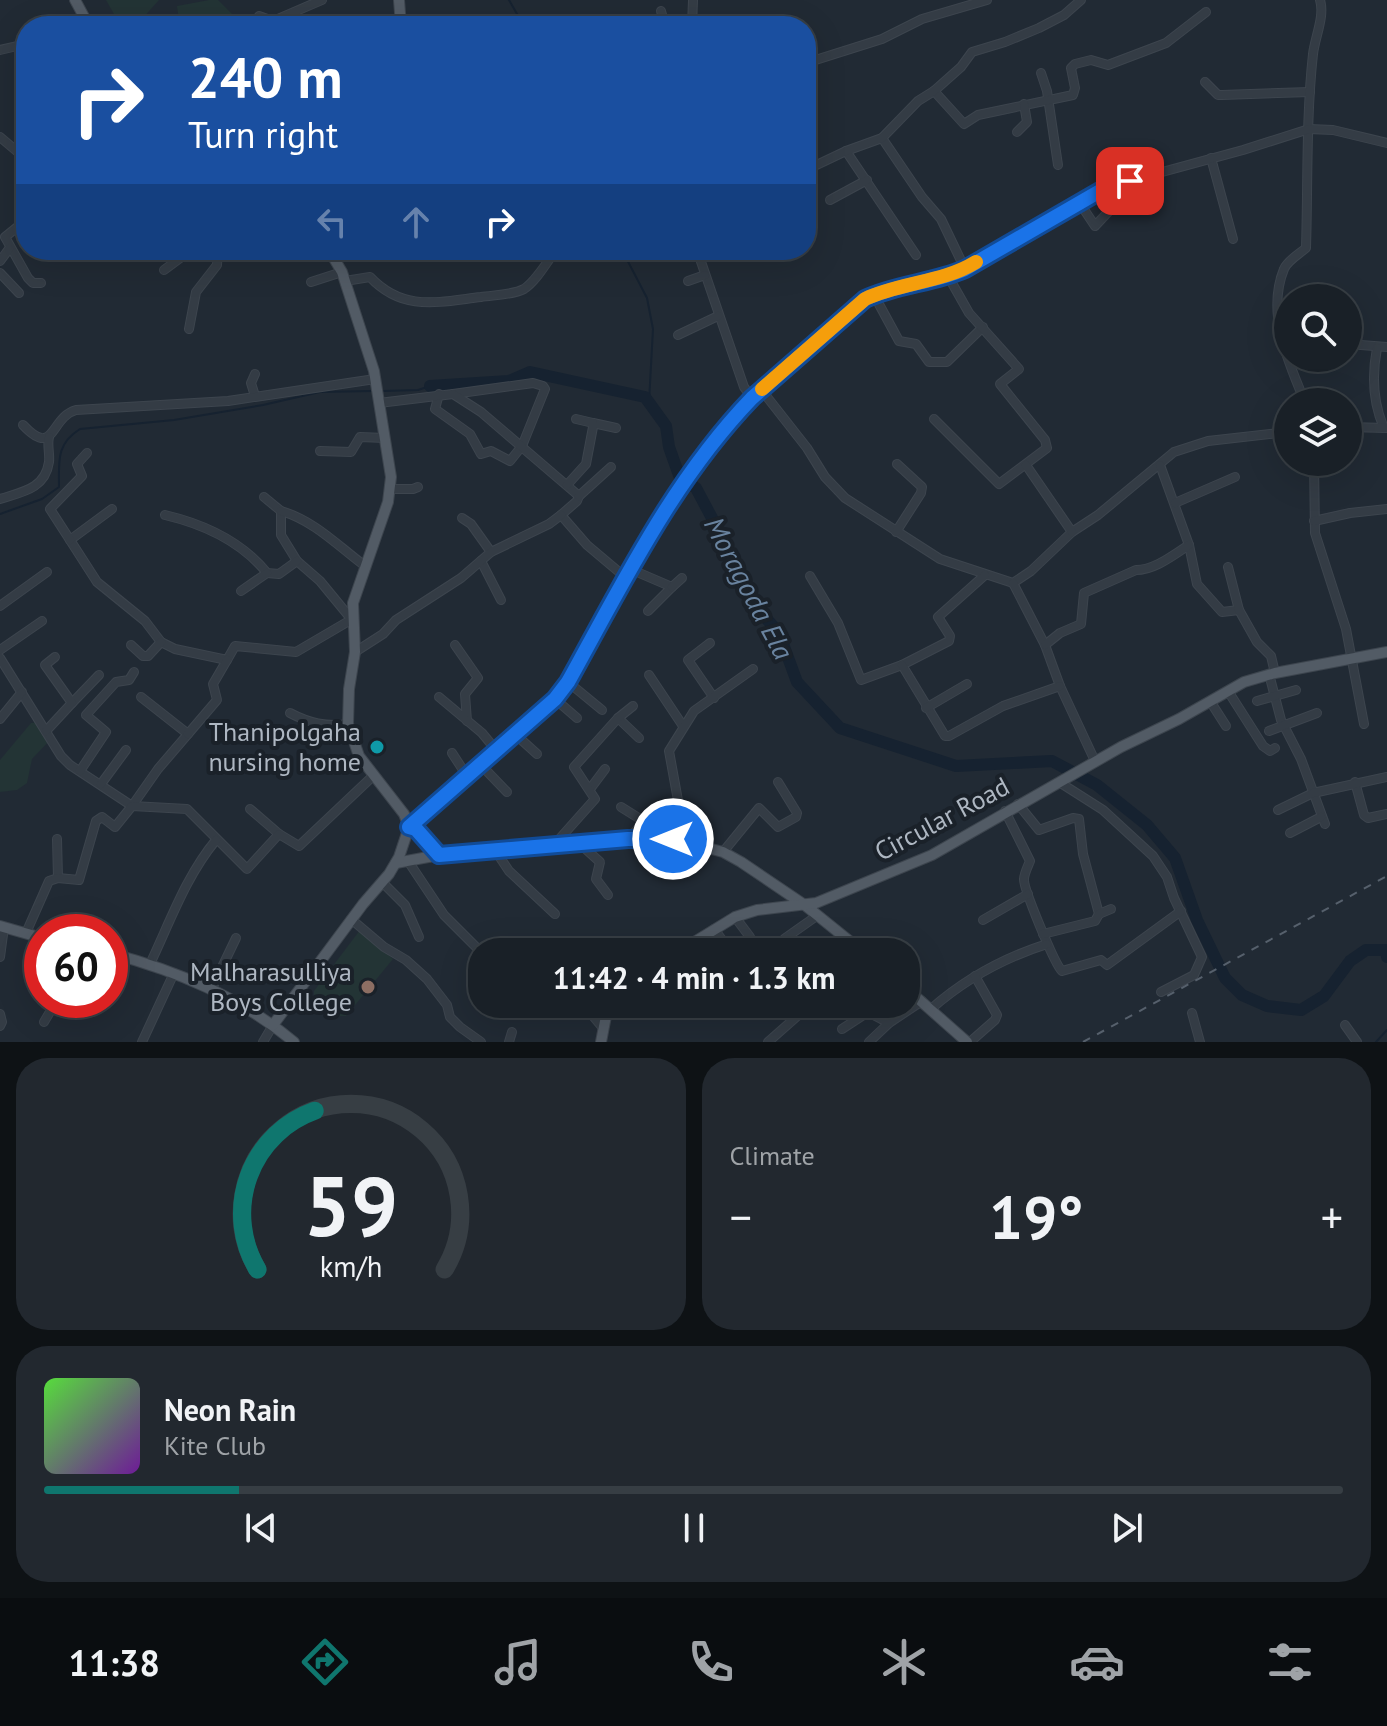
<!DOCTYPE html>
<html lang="en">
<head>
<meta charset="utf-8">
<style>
	:root { --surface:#192027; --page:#22282f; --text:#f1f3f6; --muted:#9fa3a7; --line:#373e44; --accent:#0f766e }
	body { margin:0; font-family:"PT Sans",sans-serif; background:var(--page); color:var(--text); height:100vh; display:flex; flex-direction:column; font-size:30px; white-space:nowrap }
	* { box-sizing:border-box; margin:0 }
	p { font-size:26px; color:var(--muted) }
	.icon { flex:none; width:44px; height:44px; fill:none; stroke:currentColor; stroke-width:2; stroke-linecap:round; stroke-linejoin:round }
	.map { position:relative; height:1042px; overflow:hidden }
	.drawer { display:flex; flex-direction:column; gap:16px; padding:16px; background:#0e1215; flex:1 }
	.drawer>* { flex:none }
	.top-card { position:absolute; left:16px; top:16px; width:800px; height:244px; border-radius:32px; box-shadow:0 8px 32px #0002,0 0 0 2px var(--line); background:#1a4fa0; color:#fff; overflow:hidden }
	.controls { position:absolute; left:1274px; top:284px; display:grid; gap:16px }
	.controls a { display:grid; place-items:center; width:88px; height:88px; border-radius:50%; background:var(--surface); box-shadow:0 8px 32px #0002,0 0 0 2px var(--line); font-size:40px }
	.speed { position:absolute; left:24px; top:914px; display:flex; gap:16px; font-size:40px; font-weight:700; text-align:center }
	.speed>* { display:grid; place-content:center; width:104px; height:104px; border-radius:50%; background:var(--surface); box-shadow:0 8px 32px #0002,0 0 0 2px var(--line); line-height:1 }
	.speed .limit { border:12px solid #d22; background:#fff; color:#111 }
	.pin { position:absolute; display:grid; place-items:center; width:68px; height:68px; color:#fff; margin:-34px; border-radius:16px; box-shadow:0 4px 12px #0006 }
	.me { position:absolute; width:88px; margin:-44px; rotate:270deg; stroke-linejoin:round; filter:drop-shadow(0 0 6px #0008) }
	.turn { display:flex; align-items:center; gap:28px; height:168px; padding:0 40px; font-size:36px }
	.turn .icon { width:104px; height:104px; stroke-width:2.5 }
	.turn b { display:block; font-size:56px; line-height:68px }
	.lanes { display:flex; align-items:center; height:76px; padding:0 40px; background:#0003; justify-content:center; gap:40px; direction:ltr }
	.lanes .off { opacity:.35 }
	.big { font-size:60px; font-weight:600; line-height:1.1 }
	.drawer .card { flex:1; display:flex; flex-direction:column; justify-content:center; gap:12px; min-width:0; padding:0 28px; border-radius:32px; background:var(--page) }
	.drawer .dial { align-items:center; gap:0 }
	.dial svg { height:208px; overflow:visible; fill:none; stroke:var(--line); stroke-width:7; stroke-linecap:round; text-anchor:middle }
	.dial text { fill:var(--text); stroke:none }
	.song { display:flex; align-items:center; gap:24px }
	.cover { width:96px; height:96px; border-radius:12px; background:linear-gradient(135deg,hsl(110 70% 55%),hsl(280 70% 35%)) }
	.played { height:8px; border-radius:4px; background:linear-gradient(90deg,var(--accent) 15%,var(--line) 15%) }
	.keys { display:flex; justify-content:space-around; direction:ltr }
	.heat { display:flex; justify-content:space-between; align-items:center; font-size:44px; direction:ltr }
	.drawer .tiles { flex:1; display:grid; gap:16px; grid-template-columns:1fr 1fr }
	.card:last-child { grid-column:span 2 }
	.trip { position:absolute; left:468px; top:938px; width:452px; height:80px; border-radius:32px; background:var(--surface); box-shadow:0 8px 32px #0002,0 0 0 2px var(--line); font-weight:600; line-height:80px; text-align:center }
	.tabs { display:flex; height:128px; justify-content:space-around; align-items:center; background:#0a0d10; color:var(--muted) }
	.tabs .icon { width:56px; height:56px }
	.tabs .on { color:var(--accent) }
	.tabs b { font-size:36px; color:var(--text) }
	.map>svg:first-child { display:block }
	.green { fill:#233435 }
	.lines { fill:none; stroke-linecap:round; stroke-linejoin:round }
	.stream { stroke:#162230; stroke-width:2 }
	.river { stroke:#162230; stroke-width:12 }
	.minor-casing { stroke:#3d454e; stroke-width:10 }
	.major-casing { stroke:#3d454e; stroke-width:12 }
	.minor { stroke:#343c45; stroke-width:8 }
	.major { stroke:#525b65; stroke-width:10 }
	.rail { stroke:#56606c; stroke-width:2; stroke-dasharray:8 8; stroke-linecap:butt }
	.route-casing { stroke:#114b97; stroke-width:20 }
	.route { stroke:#1a73e8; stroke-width:14 }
	.slow { stroke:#f59e0b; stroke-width:14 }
	.culture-dot { fill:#0f9aa8; stroke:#1a2129; stroke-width:3 }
	.education-dot { fill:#8d6e63; stroke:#1a2129; stroke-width:3 }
	.labels { text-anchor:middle; stroke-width:8; stroke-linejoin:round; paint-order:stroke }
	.poi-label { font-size:26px; fill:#aeb7c2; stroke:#1a2129; text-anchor:end }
	.street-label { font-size:26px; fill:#aeb7c2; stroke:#1a2129 }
	.water-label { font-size:28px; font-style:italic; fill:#69839f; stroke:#1a2129 }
</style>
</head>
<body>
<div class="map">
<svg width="1387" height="1042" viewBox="0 0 1387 1042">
	<rect width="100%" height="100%" fill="#212a34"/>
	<g class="green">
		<path d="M106 0H159L141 20 116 26 118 21Z"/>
		<path d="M209 0H218L238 20 254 18 255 26H140V25L151 14 171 26 179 20 177 6Z"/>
		<path d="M39 722 50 740 32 759 27 783 17 790 0 792V760L31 723Z"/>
		<path d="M360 930 393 959 346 1016H340L314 995V991Z"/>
	</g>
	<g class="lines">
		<g class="stream">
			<path d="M509 0 524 26"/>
			<path d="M622 250 647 298 653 329 649 402"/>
			<path d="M383 391 418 390 430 386"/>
			<path d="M0 514 42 499 59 487C59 461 56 444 80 429L174 420 263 405 320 392 372 391"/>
			<path d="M1376 1042 1387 1030"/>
		</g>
		<path class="river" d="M430 386 509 381 530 372 645 397 666 426 669 447 680 478 696 488 721 535 733 566 750 600 779 633 797 682 840 728 956 766 1052 761 1097 785 1147 825 1175 858 1197 920 1225 978 1242 995 1267 1006 1301 1010 1324 996 1350 961 1366 950H1386L1387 957"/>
		<g class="minor-casing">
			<g id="minor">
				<path d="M661 11 665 26"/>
				<path d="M259 16 273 21 322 0"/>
				<path d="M692 26 693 0"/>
				<path d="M0 50 26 44"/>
				<path d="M806 63 882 39 922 19 987 0"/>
				<path d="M1041 73 1047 91 1058 165"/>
				<path d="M1205 82 1218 95H1222L1310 92"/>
				<path d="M934 91 964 124 978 115 1073 95 1075 88 1071 68 1075 64 1091 60 1108 65 1166 43 1206 12"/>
				<path d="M1017 132 1027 122 1024 104"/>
				<path d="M0 137 26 159"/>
				<path d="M882 138 922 197 941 219 965 269"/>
				<path d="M846 151 916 255"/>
				<path d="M1211 158 1233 239"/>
				<path d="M806 170 846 151 882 138 918 101 934 91 961 67 972 52 1005 42 1039 28 1064 15 1081 0"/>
				<path d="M830 200 867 180"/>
				<path d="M1079 202 1095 226 1110 210"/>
				<path d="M26 220 5 237 28 278 33 283H41"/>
				<path d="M697 250 744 387 752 398"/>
				<path d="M0 261 9 249"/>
				<path d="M164 270 191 250"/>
				<path d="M0 273 19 293"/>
				<path d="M345 281 370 277C403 312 438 302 481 297 494 295 513 295 524 289 537 280 546 263 556 250"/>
				<path d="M688 281 705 275"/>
				<path d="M311 282 342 272"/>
				<path d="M874 295 899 341 916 344 929 362H947L983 327"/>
				<path d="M189 329 196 292 217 265 218 250"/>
				<path d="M678 335 718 316"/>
				<path d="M1348 344 1387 347"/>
				<path d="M1377 348C1372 374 1373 403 1384 428"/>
				<path d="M764 387 767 397 807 448 825 477 845 498 940 559 1013 583 1031 571 1072 532 1098 515 1174 452 1208 441 1288 432"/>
				<path d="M439 394 435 409 470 434 481 454 491 451 510 461 522 446 545 389 543 386 533 383 453 394"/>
				<path d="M255 396 251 383 255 374"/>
				<path d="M1305 402C1288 362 1266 313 1284 269 1287 261 1299 254 1306 248 1308 183 1306 118 1313 54 1315 37 1325 16 1320 0"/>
				<path d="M379 403 453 394 481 412 579 496 577 501 561 515 587 545 625 577"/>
				<path d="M934 419 999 484 1047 448 1045 440 1000 384 1019 369 969 313 948 276"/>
				<path d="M593 423 616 428"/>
				<path d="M23 425C55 459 50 417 76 410L228 401 375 379"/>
				<path d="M1348 427 1386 428"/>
				<path d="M320 451 351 452 360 437 385 438"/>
				<path d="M1314 462 1315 533 1346 629 1364 724"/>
				<path d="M1026 465 1072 532"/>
				<path d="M1160 465 1189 545 1197 584 1222 612 1239 610"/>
				<path d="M567 485 586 464 593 427V423L576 419"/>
				<path d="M390 489H413L418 487"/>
				<path d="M579 496 611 467"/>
				<path d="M0 499C22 492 45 489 49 462 50 453 47 446 49 437"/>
				<path d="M1175 503 1235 477"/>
				<path d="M112 509 70 540 97 582 145 621 161 642 175 649 227 660 235 646 296 652 354 618 348 615 320 581 297 561 281 535V511L264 497"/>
				<path d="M281 511C315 521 338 546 365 566"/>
				<path d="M165 515C203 524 242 542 267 573L279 574 297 561"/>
				<path d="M462 518 471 524 491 552"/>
				<path d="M1314 521 1350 513 1387 509"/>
				<path d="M896 532 921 493 922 487 897 464"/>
				<path d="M70 540 50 509 82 476 77 464 87 453"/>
				<path d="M481 561 501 600"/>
				<path d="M1228 567 1239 610 1257 642 1271 656 1275 673"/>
				<path d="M630 569 672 587 648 611"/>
				<path d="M810 576 838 623 861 680 902 665 949 641 950 636 938 617 985 575"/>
				<path d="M1013 583 1045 645 1060 686 1095 761"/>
				<path d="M672 587 682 578"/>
				<path d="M241 591 267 573"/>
				<path d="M0 606 47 572"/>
				<path d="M710 643 688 660 714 698"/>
				<path d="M131 645 143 656H148L161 642"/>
				<path d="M455 645 478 678 465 694 467 721"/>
				<path d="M1045 645 1060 633 1081 624 1084 593 1136 570C1155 570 1173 555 1189 545"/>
				<path d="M0 650 42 621"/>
				<path d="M355 652 383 634 396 620 461 578 491 552 549 524 561 515"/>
				<path d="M0 658 61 756 70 765 132 806 158 769 188 734 141 697"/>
				<path d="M902 665 945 736H949L1003 706 1060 686"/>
				<path d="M1269 674 1281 720 1301 759 1325 824"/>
				<path d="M649 675 683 726"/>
				<path d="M568 682 602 710"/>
				<path d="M1228 691 1263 746 1270 751 1275 748"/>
				<path d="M439 697 482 733 496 750"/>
				<path d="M555 699 577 718"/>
				<path d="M1210 701 1226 726"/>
				<path d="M1257 701 1296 690"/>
				<path d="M72 703 99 675"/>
				<path d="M926 708 967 684"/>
				<path d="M290 713C309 723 326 727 348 724"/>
				<path d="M618 718 639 738"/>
				<path d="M0 719 22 692"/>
				<path d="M46 731 72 703 45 665 55 657"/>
				<path d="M1269 731 1317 713"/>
				<path d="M188 734 217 700 213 684 227 660"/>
				<path d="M516 735 537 754"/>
				<path d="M452 753 467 776"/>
				<path d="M480 764 507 792"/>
				<path d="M80 771 106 732 86 715 116 682 129 680 134 672"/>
				<path d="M1059 782 1103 810 1153 856 1167 877 1174 898 1202 957 1194 975 1161 992"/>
				<path d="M1355 782 1364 815 1368 818 1387 814"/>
				<path d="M101 784 126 750"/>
				<path d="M590 789 605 769"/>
				<path d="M1018 804 1039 830 1073 818 1079 819 1083 854 1099 914"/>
				<path d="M621 807 645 822"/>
				<path d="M250 809 279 834"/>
				<path d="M1278 810 1313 793 1387 777"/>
				<path d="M1005 811 1030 861C1028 866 1024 874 1024 879 1023 888 1055 965 1062 971L1101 960 1107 965 1181 911"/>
				<path d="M409 827 555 699 568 682 625 577 674 495 735 415 865 299C897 284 933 283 965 269L1107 187 1243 150 1309 129 1333 130 1387 143"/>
				<path d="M1290 833 1321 817"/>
				<path d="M57 839 58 878"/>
				<path d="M628 839 657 809"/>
				<path d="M673 839 679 806 669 751 694 711 753 669"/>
				<path d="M579 843 600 862 596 879 608 895"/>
				<path d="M554 845 595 799 574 767 618 718 633 706"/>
				<path d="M495 850 509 871 555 914"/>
				<path d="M723 852 759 808 778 827 796 817 797 813 778 782"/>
				<path d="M408 861 444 915 482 953"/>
				<path d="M382 882 405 905 419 937"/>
				<path d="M735 917 750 937"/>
				<path d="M351 919 384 947 406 960 427 979 447 1005 450 1017 460 1027 481 1042"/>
				<path d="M983 920 1028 894"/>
				<path d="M714 929 731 952"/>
				<path d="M26 933 49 881 58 878 79 880 96 821 102 817 115 827 132 806 187 809 247 869 279 834 299 846 373 776"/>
				<path d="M1043 934 1095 921 1099 914 1111 909"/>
				<path d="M784 939 818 915"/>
				<path d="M0 957 4 927"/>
				<path d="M150 964C170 922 186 876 216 840"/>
				<path d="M212 988 236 938"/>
				<path d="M583 1004 603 1028"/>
				<path d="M931 1009C965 979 1003 958 1047 944"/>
				<path d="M1192 1013 1200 1042"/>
				<path d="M0 1014 2 1022 0 1026"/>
				<path d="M44 1022 57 1000"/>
				<path d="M1345 1025 1357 1042"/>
				<path d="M842 1029 868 1012 889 1023"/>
				<path d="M142 1042 174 973"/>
				<path d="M263 1042 273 1025"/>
				<path d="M509 1042 512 1032"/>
				<path d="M768 1042 811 1004"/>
				<path d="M869 1042 889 1023 922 1001"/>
				<path d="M970 1042 995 1020 997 1015 975 976"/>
			</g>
		</g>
		<g class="major-casing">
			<g id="major">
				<path d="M75 0 89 26"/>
				<path d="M399 0 401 26"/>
				<path d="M409 827 416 829 439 855"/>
				<path d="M396 863 439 855 628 839H673L723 852 741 862 806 906 863 952"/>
				<path d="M0 926 42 938"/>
				<path d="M678 952 735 917 757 910 816 903 932 855 1121 747 1179 719 1244 682 1275 673 1387 652"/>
				<path d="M110 953C177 971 240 997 294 1042"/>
				<path d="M906 988 967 1042"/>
				<path d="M273 1025 363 904 389 874 399 857 409 827 404 814 359 756 348 724 349 689 355 652 353 603 388 502 391 477 374 371 342 272 329 250"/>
				<path d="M601 1042 606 1016 615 1004"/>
			</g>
		</g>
		<use href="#minor" class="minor"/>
		<use href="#major" class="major"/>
		<path class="rail" d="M1083 1042 1387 876"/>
	</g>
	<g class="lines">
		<g class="route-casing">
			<path id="route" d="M673 839H628L439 855 416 829 409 827 555 699 568 682C623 583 673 480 752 398L865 299C897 284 933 283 965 269L1107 187 1130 181"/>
		</g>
		<use href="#route" class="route"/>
		<path class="slow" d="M762 389 865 299C901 282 942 283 976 262"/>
	</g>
	<circle class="culture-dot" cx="377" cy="747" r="8"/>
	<circle class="education-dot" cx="368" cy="987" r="8"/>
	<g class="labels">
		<g class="poi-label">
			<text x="361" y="741">Thanipolgaha<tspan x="361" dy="30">nursing home</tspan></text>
			<text x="352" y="981">Malharasulliya<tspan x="352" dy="30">Boys College</tspan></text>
		</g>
		<g class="street-label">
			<text transform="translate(942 819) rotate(-28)" y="9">Circular Road</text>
		</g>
		<g class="water-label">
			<text transform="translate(749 588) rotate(62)" y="10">Moragoda Ela</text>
		</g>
	</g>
</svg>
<div class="controls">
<a><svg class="icon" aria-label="search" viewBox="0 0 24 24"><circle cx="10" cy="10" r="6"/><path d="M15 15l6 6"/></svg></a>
<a><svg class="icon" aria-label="layers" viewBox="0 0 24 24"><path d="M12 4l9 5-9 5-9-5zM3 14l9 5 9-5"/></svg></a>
</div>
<div class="speed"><div class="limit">60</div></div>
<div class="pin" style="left:1130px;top:181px;background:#d93025"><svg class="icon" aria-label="arrive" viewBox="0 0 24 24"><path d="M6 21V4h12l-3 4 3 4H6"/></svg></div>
<svg class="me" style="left:673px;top:839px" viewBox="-20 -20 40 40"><circle r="17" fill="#1a73e8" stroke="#fff" stroke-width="3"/><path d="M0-11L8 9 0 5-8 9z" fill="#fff"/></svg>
<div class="trip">11:42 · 4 min · 1.3 km</div>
<div class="top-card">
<div class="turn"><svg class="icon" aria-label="right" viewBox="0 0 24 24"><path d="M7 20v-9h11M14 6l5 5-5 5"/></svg><div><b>240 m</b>Turn right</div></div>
<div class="lanes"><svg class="icon off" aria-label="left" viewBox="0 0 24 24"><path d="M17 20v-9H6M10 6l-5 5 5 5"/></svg><svg class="icon off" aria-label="ahead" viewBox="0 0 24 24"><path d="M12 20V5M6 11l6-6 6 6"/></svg><svg class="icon" aria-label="right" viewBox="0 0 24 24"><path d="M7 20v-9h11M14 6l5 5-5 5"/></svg></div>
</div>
</div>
<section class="drawer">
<div class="tiles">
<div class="card dial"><svg viewBox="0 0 100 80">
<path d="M14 69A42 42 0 1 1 86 69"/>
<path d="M14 69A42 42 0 0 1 36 8" stroke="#0f766e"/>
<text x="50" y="56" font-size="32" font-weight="700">59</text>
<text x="50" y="72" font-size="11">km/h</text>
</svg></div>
<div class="card"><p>Climate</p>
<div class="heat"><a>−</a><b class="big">19°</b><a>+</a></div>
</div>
<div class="card">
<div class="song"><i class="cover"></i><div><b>Neon Rain</b><p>Kite Club</p></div></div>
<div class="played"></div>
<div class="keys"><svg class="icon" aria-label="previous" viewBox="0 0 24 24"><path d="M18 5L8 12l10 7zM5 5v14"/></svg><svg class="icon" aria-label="pause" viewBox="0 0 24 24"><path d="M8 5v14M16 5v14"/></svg><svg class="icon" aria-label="next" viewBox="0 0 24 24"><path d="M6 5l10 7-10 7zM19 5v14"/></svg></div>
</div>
</div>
</section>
<nav class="tabs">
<b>11:38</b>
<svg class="icon on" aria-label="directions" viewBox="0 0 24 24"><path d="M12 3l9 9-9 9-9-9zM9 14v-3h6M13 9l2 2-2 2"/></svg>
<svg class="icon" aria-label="music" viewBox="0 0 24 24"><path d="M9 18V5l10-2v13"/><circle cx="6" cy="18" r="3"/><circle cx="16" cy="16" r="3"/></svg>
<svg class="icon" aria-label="phone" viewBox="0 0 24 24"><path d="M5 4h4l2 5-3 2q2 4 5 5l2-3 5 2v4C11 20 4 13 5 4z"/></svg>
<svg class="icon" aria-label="climate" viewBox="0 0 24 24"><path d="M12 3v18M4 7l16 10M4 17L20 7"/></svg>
<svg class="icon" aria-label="car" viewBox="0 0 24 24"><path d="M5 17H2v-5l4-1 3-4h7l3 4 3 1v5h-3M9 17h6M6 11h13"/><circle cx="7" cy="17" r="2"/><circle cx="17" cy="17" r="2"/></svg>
<svg class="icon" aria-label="filters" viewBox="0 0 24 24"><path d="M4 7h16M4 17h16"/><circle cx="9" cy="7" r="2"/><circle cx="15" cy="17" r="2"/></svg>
</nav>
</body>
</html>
